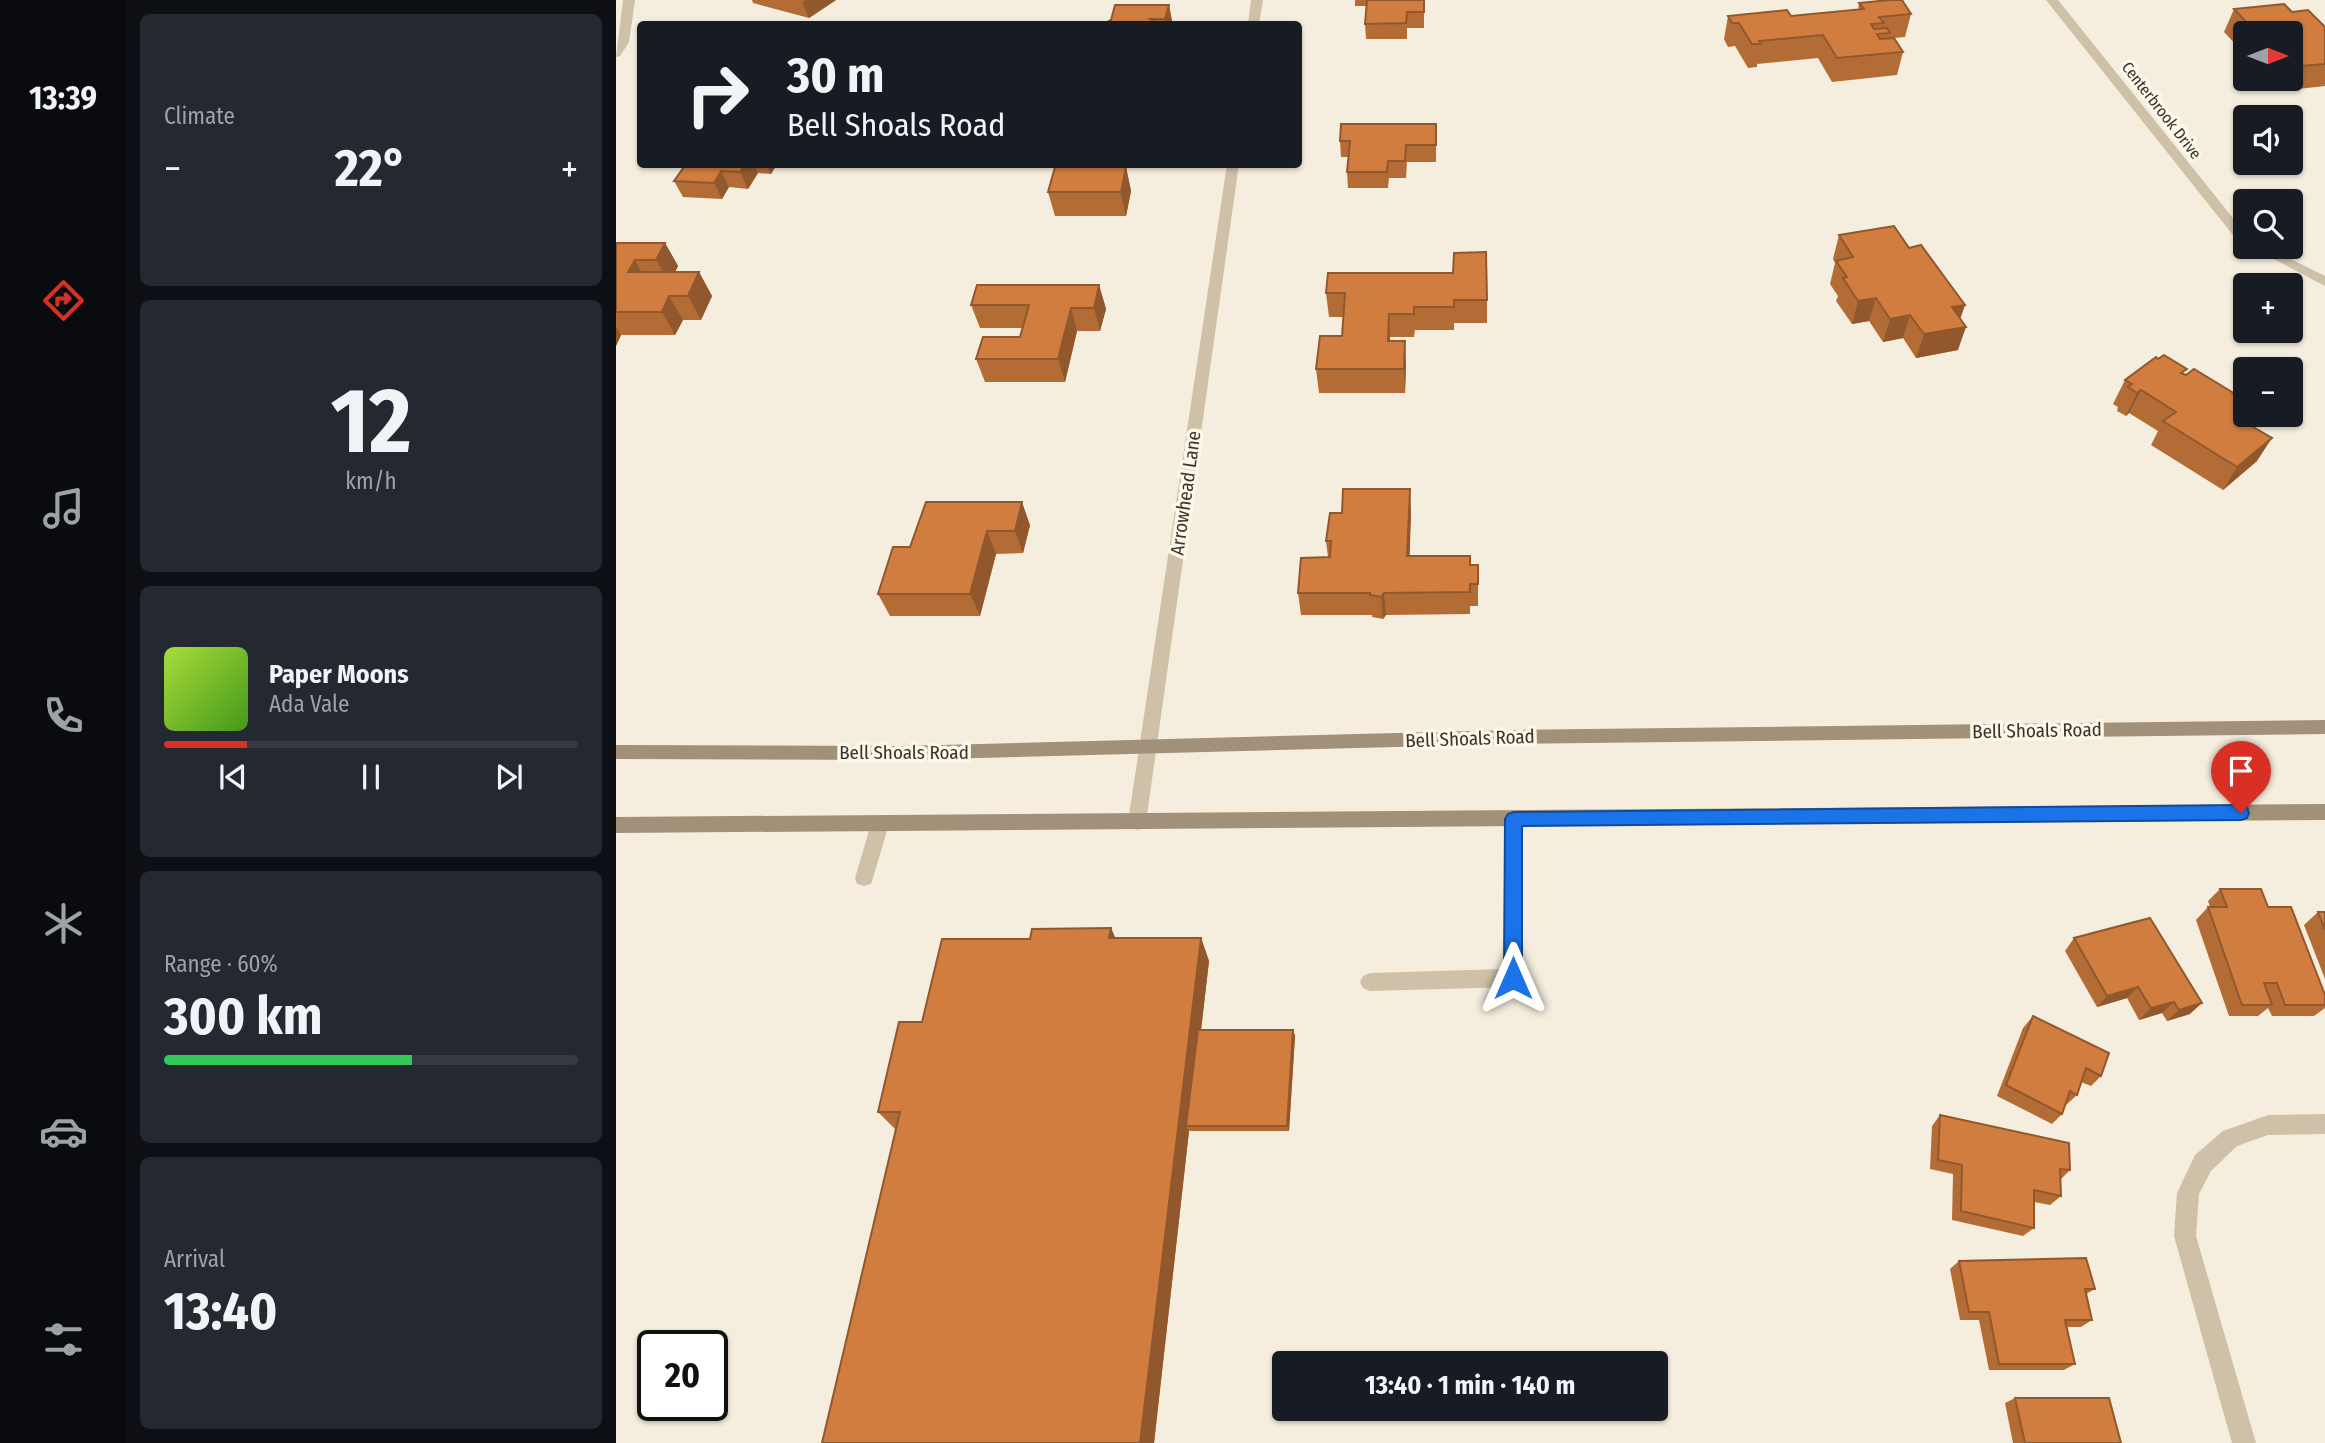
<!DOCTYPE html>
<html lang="en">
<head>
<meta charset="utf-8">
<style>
	:root { --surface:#171b24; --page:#242831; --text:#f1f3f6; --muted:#9ea1a6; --line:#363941; --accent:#d93025 }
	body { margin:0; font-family:"Fira Sans Condensed",sans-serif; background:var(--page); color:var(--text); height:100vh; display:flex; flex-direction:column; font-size:26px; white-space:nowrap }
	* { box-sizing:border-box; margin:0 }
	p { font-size:23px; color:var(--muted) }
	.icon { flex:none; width:38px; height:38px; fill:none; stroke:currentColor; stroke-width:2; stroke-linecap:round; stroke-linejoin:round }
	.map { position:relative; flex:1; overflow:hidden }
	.sheet { display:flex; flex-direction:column; gap:14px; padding:14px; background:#0d0f14; width:490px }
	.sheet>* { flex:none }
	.banner { position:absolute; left:21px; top:21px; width:665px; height:147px; border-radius:7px; box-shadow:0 2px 5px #0004; background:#171b24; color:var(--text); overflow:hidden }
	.needle { width:46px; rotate:90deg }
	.fabs { position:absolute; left:1617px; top:21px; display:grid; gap:14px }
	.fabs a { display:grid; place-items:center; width:70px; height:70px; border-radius:7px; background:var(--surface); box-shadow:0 2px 5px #0004; font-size:35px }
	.speed { position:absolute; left:21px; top:1330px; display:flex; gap:14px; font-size:35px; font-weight:700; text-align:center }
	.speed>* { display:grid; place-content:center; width:91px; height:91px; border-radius:50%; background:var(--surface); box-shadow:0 2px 5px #0004; line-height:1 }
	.speed .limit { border:4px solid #111; border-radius:10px; background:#fff; color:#111 }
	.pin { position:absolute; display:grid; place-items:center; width:60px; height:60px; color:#fff; margin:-72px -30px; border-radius:50% 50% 50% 0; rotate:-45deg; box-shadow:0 0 7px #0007 }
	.pin .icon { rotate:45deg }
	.me { position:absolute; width:77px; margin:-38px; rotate:0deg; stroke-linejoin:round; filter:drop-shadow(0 0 5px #0008) }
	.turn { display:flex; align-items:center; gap:24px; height:147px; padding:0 35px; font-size:32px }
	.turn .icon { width:91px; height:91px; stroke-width:2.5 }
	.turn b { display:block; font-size:49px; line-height:60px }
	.big { font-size:52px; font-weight:700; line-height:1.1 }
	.sheet .tile { flex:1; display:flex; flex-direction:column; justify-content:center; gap:10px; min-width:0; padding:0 24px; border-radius:10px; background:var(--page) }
	.sheet .dial { align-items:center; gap:0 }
	.dial b { font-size:91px; line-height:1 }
	.song { display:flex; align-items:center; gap:21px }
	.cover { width:84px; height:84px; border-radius:10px; background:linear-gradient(135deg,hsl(80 70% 55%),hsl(100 70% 35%)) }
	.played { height:7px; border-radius:4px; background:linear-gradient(90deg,var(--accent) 20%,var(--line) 20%) }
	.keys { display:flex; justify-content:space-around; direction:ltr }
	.heat { display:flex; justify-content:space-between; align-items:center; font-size:38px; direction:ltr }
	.charge { height:10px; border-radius:5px; background:linear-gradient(90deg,#34c759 60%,var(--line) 0) }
	.trip { position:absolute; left:656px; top:1351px; width:396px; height:70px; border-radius:7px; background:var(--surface); box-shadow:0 2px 5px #0004; font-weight:700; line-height:70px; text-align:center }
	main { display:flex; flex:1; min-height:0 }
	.menu { display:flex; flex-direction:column; width:126px; justify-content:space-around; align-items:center; background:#090b0e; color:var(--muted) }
	.menu .icon { width:49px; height:49px }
	.menu .active { color:var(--accent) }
	.menu b { font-size:32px; color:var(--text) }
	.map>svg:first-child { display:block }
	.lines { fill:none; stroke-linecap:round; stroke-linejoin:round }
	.lane { fill:#cfc1a8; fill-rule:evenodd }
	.street { fill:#cfc1a8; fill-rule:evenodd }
	.secondary { fill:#a39079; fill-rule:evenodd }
	.wall { fill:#b46c37 }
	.shaded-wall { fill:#92582d }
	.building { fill:#d17d40; stroke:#92582d; stroke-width:2 }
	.route { fill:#1a73e8; stroke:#114b97; stroke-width:2 }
	.labels { text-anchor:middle; stroke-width:7; stroke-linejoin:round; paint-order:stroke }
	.far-street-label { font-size:16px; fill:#3b3229; stroke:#fcf7eb }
	.street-label { font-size:19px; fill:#3b3229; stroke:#fcf7eb }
</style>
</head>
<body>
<main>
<nav class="menu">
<b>13:39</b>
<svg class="icon active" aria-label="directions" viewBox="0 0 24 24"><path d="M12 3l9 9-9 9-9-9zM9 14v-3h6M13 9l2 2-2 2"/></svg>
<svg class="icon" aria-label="music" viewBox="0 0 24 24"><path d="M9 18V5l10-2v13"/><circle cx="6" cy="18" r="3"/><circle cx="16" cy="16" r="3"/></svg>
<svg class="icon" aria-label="phone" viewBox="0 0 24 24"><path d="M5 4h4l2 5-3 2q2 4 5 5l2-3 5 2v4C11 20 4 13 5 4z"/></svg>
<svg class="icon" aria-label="climate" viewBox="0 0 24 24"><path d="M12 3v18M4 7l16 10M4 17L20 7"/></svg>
<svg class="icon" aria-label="car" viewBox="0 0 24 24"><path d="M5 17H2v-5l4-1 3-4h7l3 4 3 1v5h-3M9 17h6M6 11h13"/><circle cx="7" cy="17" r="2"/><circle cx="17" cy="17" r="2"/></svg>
<svg class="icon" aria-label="filters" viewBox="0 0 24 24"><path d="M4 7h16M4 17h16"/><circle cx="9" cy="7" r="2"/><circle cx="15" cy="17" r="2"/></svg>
</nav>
<section class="sheet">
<div class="tile"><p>Climate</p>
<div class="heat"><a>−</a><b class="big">22°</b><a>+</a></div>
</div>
<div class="tile dial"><b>12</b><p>km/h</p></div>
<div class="tile">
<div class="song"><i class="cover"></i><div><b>Paper Moons</b><p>Ada Vale</p></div></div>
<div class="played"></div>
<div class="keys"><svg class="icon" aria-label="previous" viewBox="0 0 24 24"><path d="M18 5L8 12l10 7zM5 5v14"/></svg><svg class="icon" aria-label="pause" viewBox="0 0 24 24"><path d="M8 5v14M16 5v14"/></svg><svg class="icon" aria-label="next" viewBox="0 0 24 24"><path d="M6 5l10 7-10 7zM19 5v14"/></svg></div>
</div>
<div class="tile"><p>Range · 60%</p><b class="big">300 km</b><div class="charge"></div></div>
<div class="tile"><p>Arrival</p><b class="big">13:40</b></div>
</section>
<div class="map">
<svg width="1709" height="1443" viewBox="0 0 1709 1443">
	<rect width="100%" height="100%" fill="#f5eede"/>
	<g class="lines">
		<g class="lane">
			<path d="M898 811 904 813 907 819V978L904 984 897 987 754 991 747 988 744 982 747 976 754 973 887 969 889 819 892 813Z"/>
			<path d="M264 816 271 818 273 824 257 878 255 884 248 886 241 884 239 878 255 824 257 818Z"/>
		</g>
		<g class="street">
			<path d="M7 0H19L13 42 4 56 0 57Z"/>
			<path d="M635 0H647L643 24H632Z"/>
			<path d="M1430 0H1442L1629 233V245L1624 244Z"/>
			<path d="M611 164H623L530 822 528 828 521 830 514 828 512 822Z"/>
			<path d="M1635 247H1651L1709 276V286Z"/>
			<path d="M1709 1114V1134L1652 1135 1621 1146 1595 1171 1583 1194 1580 1236 1640 1443H1616L1558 1236 1561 1193 1579 1155 1607 1131 1652 1115Z"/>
		</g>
		<g class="secondary">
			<path d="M1709 720V734L897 744 285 760 0 759V745L285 746 897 730Z"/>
			<path d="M1709 804V820L0 833V817Z"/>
		</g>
	</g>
	<g class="wall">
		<path d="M136 0H220L193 18 137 3Z"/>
		<path d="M739 0H808V28H791V39H750L749 24 751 6H739Z"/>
		<path d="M1243 3 1295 14 1289 37 1278 38 1287 52 1281 75 1216 82 1202 58 1141 64V67L1132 68 1119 46 1112 47 1108 39 1112 16H1175L1242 10Z"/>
		<path d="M553 5 556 21 555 24H491V22Z"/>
		<path d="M1618 9 1676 12 1709 27V86L1673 90 1664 80H1654L1653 79H1675V33H1629V48H1623L1608 32Z"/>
		<path d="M820 124V162H791L790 178H773L772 188H732L731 172 732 157H725L724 141Z"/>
		<path d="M69 164H161L155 174 142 173 132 189 113 187 106 199 67 197 58 181Z"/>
		<path d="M446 164H511L510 167 515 191 510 216H439L432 192Z"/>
		<path d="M1223 235 1293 248 1349 305 1344 318 1342 350 1300 358 1287 338 1267 342 1253 321 1236 324 1220 301 1222 296 1214 284 1219 263 1217 259Z"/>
		<path d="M0 243H49L62 266 59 272H83L96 296 85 320H67L59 335H5L0 346Z"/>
		<path d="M712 273 871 300V323H838V330H799L798 337H774V341L790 364 789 393H703L700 369 726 336 727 317H713L710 293Z"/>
		<path d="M483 285 490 309 484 331H461L449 382H369L360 359 404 337 406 328H364L355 305Z"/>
		<path d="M1568 374 1631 424 1641 461 1607 490 1535 445 1542 431 1513 413 1510 416 1501 411 1502 407 1497 404 1509 380Z"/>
		<path d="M310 502 414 525 407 553 380 554 364 616H274L262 594 294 547Z"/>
		<path d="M795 512 793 556 854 565H862V606H854V614L770 615 767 619 756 617V615H685L682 593 712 557 710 541Z"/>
		<path d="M1604 889 1652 907 1709 995V1008L1698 1016H1656L1652 1008 1642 1016H1613L1580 920 1592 907H1594L1592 901Z"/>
		<path d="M1702 912H1709V979L1688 925Z"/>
		<path d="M1534 918 1574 1014 1551 1021 1546 1013 1523 1020 1511 998 1481 1007 1449 951 1458 938Z"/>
		<path d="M495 928 499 938H585L593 961 585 1030H677L679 1036 673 1131H573L538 1443 280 1130 262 1112 306 1022 414 939Z"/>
		<path d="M1417 1016 1485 1076 1475 1086 1465 1082 1461 1095 1450 1105 1449 1104 1446 1114 1436 1124 1381 1096 1407 1028Z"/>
		<path d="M1324 1115 1454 1170 1445 1179V1196L1434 1205 1418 1202V1228L1407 1236 1336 1220 1337 1174 1314 1169 1316 1126Z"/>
		<path d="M1343 1261 1479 1289 1470 1294 1476 1320 1465 1327H1450L1459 1364 1448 1370H1373L1363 1320H1344L1334 1269Z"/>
		<path d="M1399 1398 1505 1443H1397L1389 1403Z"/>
	</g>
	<g class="shaded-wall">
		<path d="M190 0H220L193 18 186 2Z"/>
		<path d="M553 5 556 21 555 24H550L549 19Z"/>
		<path d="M129 164H138L142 173 132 189 124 172Z"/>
		<path d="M150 164H161L155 174Z"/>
		<path d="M500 164H511L510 167 515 191 510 216 499 167Z"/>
		<path d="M105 171 113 187 106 199 98 183Z"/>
		<path d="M49 243 62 266 53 284 40 260Z"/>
		<path d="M19 260 32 284 12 272Z"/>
		<path d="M83 272 96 296 85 320 72 296Z"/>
		<path d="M483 285 490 309 484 331 478 308Z"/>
		<path d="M53 296 67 320 59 335 46 312Z"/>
		<path d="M1260 298 1253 321 1236 324 1242 301Z"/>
		<path d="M1349 305 1341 328 1350 327 1342 350 1300 358 1308 334 1336 307Z"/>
		<path d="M455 308 461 331 449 382 442 359Z"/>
		<path d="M773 314 774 337 773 365 772 341Z"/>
		<path d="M1294 315 1287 338 1267 342 1274 319Z"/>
		<path d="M0 327 5 335 0 346Z"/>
		<path d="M789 341 790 364 789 393 788 369Z"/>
		<path d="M1525 390 1513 413 1510 416 1521 393Z"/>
		<path d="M1632 415H1637L1627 430 1625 420Z"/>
		<path d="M1656 438 1641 461 1607 490 1621 467Z"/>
		<path d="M794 489 795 512 793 578 791 556Z"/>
		<path d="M406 502 414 525 407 553 399 531Z"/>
		<path d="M371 531 380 554 364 616 354 594Z"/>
		<path d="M768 593 770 615 767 619 765 597Z"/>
		<path d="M495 928 505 951 493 938Z"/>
		<path d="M585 938 593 961 574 1126H570L573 1131 538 1443H524Z"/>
		<path d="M1522 987 1511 998 1481 1007 1491 996Z"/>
		<path d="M1558 1002 1546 1013 1523 1020 1535 1008Z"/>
		<path d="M1586 1003 1574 1014 1551 1021 1563 1010Z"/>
		<path d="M677 1030 679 1036 673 1131 671 1126Z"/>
	</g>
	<g class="building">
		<path d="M751 0H808V12H791L790 23 749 24Z"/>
		<path d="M1273 0H1286L1295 14 1263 17 1268 23 1255 24 1258 29 1271 28 1274 33 1261 34 1264 39 1278 38 1287 52 1221 58 1207 35 1143 41 1145 44H1136L1123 23H1116L1112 16 1171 10 1175 16 1248 9 1243 3Z"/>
		<path d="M1668 4 1676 12 1692 10 1709 27V64L1685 66 1675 56V33H1651H1655L1646 24 1633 25 1618 9Z"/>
		<path d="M499 5H553L549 19H534L539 22 536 24H492L491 22 495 20Z"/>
		<path d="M725 124H820V145H790L789 161H772L771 172H731L734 141H724Z"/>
		<path d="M70 164H129L124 172 105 171 98 183 58 181Z"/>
		<path d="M446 164H500L499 167H510L505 192H432L439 167H445Z"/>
		<path d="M1278 226 1293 248 1305 245 1349 305 1336 307 1350 327 1308 334 1294 315 1274 319 1260 298 1242 301 1227 278 1231 277 1220 261 1237 257 1223 235Z"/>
		<path d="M0 243H49L40 260H19L12 272H83L72 296H53L46 312H0Z"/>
		<path d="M870 252 871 300H838V307H798V314H773L772 341H789L788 369H700L704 336H726L729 293H710L712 273H837L838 253Z"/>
		<path d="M361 285H483L478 308H455L442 359H360L367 337H404L413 305H355Z"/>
		<path d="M1548 355 1571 369 1565 373 1570 375 1578 369 1629 400V415H1632L1625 420 1656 438 1621 467 1547 421 1560 412 1525 390 1521 393 1512 387 1516 384 1509 380 1540 357 1542 359Z"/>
		<path d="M727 489H794L791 556H854V565H862V584H854V592L768 593 765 597 754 595V593H682L685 558 714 557 715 541H710L714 513H726Z"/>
		<path d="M310 502H406L399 531H371L354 594H262L277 547H294Z"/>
		<path d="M1604 889H1645L1652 907H1675L1709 995V1005H1669L1661 983H1648L1656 1005H1626L1592 907H1611Z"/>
		<path d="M1702 912H1709V930Z"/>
		<path d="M1534 918 1586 1003 1563 1010 1558 1002 1535 1008 1522 987 1491 996 1458 938Z"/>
		<path d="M495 928 493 938H585L524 1443H206L284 1112H262L283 1022H306L326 939H414L416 929Z"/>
		<path d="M1417 1016 1493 1053 1485 1076 1470 1068 1461 1095 1454 1091 1446 1114 1390 1085Z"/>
		<path d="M582 1030H677L671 1126H570Z"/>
		<path d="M1324 1115 1453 1143 1454 1170 1444 1169 1445 1196 1418 1190V1228L1345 1211 1346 1165 1322 1160Z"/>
		<path d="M1470 1258 1479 1289H1469L1476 1320H1449L1459 1364H1383L1373 1312H1353L1343 1261Z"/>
		<path d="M1399 1398H1493L1505 1443H1409Z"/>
	</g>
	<path class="route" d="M1625 805 1631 807 1633 813 1631 818 1625 820 906 826V978L903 984 897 986 891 984 888 978 889 819 892 814 898 812Z"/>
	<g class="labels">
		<g class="far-street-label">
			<text transform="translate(1546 110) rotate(52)" y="6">Centerbrook Drive</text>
		</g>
		<g class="street-label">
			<text transform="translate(569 493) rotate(-82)" y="7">Arrowhead Lane</text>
			<text transform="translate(1421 730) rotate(-1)" y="7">Bell Shoals Road</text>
			<text transform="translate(854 738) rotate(-2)" y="7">Bell Shoals Road</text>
			<text x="288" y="759">Bell Shoals Road</text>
		</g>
	</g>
</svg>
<div class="fabs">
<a><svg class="needle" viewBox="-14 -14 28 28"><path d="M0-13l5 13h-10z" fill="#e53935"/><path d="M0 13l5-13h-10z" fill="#9ea1a6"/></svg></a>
<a><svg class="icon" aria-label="sound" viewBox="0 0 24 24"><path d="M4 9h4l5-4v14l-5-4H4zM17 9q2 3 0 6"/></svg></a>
<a><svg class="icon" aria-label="search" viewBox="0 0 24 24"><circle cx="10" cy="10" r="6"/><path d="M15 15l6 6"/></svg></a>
<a>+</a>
<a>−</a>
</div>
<div class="speed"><div class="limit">20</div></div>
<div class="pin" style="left:1625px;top:813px;background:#d93025"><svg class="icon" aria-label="arrive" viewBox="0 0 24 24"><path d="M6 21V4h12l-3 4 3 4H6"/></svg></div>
<svg class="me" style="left:897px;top:978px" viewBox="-20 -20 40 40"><path d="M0-17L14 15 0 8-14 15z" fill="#1a73e8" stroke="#fff" stroke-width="4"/></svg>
<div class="trip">13:40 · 1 min · 140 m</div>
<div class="banner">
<div class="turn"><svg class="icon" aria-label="right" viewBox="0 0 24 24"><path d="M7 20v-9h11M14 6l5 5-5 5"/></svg><div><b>30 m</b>Bell Shoals Road</div></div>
</div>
</div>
</main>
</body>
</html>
